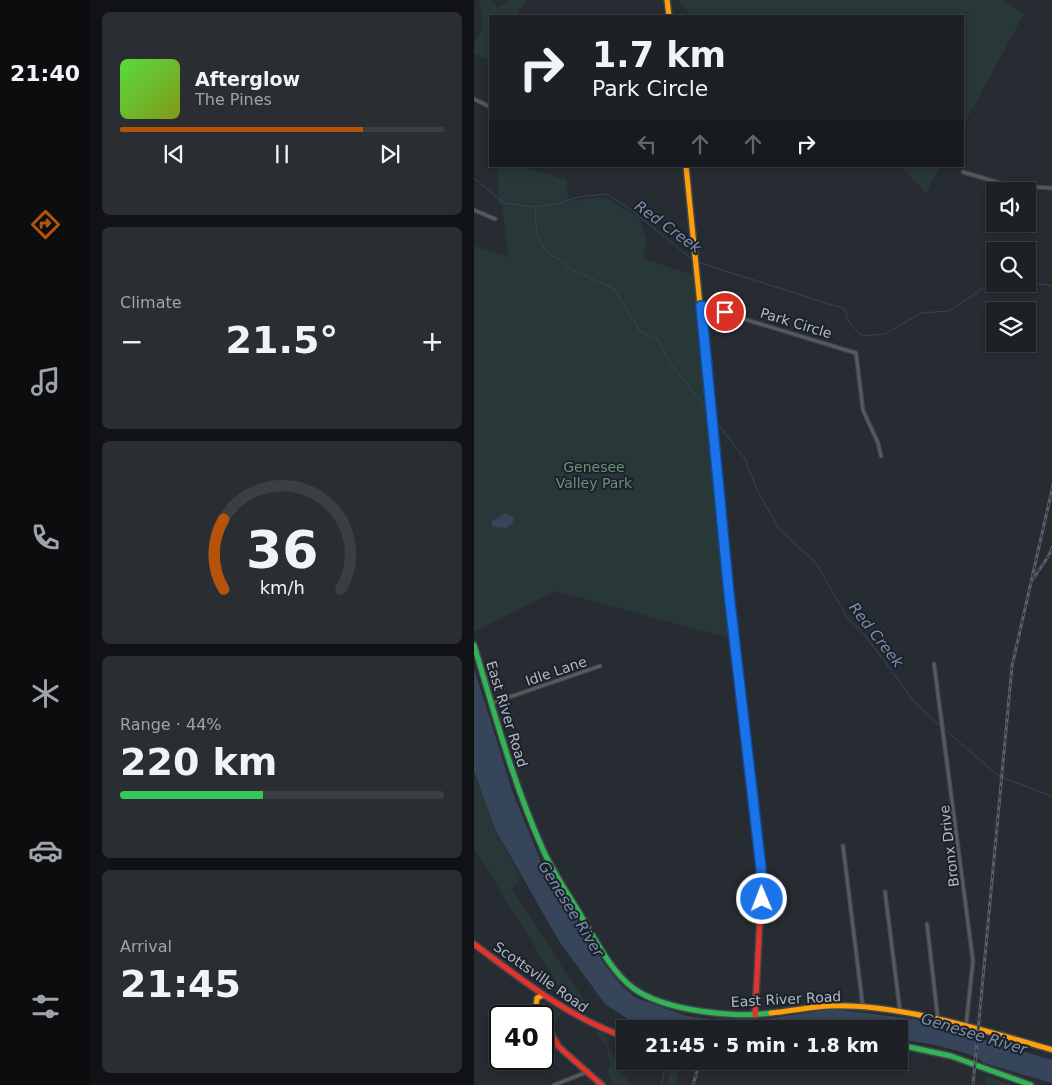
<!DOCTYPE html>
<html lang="en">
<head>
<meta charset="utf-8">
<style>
	:root { --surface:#1d2126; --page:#2a2e32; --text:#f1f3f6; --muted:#a0a3a7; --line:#3b3e43; --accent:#b45309 }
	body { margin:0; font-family:"DejaVu Sans",sans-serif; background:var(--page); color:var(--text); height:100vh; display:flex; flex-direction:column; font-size:19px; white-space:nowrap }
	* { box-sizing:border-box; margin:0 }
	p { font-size:16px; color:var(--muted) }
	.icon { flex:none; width:28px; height:28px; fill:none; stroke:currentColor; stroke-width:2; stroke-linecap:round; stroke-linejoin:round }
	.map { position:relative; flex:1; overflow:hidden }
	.panel { display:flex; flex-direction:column; gap:12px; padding:12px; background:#101215; width:384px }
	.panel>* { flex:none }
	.hud { position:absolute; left:15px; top:15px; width:475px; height:152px; border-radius:0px; box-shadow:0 2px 8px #0003,0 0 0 1px var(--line); background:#1d2126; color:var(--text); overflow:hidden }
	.buttons { position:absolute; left:512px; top:182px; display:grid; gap:10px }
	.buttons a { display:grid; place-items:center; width:50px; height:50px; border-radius:0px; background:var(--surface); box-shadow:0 2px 8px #0003,0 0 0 1px var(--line); font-size:25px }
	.speed { position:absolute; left:15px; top:1005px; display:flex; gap:10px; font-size:25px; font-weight:700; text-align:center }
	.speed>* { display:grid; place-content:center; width:65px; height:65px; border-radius:50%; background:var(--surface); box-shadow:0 2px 8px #0003,0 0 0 1px var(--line); line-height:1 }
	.speed .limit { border:2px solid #111; border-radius:8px; background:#fff; color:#111 }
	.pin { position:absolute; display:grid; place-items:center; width:42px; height:42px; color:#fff; margin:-21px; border:2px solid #fff; border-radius:50%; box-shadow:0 1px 5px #0007 }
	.me { position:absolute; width:55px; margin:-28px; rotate:359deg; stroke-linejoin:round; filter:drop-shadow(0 0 4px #0008) }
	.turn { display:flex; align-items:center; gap:18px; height:105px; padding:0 20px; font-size:22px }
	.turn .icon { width:65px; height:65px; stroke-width:2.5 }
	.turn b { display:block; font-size:35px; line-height:42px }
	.lanes { display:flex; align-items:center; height:48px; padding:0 20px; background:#0003; justify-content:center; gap:25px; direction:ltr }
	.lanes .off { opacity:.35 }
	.big { font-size:38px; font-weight:600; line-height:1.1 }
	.panel .widget { flex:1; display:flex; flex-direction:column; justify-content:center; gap:8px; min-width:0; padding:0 18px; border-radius:8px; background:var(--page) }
	.panel .dial { align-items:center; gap:0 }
	.dial svg { height:130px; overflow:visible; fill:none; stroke:var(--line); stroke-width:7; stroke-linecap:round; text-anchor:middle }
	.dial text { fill:var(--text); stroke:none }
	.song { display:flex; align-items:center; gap:15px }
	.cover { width:60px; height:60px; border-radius:8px; background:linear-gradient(135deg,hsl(110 70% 55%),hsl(70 70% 35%)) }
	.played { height:5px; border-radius:2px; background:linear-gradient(90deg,var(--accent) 75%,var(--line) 75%) }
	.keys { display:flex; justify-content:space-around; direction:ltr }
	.heat { display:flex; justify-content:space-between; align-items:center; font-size:28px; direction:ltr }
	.charge { height:8px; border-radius:4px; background:linear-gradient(90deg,#34c759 44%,var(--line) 0) }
	.trip { position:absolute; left:142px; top:1020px; width:292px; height:50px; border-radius:0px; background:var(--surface); box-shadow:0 2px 8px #0003,0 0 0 1px var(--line); font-weight:600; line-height:50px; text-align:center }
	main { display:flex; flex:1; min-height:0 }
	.tab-bar { display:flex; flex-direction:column; width:90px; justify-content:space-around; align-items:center; background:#0c0d0f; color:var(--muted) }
	.tab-bar .icon { width:35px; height:35px }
	.tab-bar .on { color:var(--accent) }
	.tab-bar b { font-size:22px; color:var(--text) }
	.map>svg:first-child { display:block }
	.green { fill:#283738 }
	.water { fill:#37455a }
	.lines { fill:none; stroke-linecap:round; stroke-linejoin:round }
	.stream { stroke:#37455a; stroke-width:1 }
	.street-casing { stroke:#43474b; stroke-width:5 }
	.fast-casing { stroke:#43474b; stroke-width:8 }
	.slow-casing { stroke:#43474b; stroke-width:8 }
	.jam-casing { stroke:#43474b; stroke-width:8 }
	.street { stroke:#575a60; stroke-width:2.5 }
	.fast { stroke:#30b455; stroke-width:5 }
	.slow { stroke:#ff9f0a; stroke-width:5 }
	.jam { stroke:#e5322d; stroke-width:5 }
	.rail-casing { stroke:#5b5e64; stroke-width:3 }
	.rail { stroke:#1b222c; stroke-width:1; stroke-dasharray:4; stroke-linecap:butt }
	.route-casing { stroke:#114b97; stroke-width:12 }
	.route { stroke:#1a73e8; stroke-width:9 }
	.labels { text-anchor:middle; stroke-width:4; stroke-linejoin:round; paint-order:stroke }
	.street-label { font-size:14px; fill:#b1b8c3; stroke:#1b222c }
	.park-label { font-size:14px; fill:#6a9273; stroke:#1b222c }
	.water-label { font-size:15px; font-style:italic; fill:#7c8ea9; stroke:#1b222c }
</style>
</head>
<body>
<main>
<nav class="tab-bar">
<b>21:40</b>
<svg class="icon on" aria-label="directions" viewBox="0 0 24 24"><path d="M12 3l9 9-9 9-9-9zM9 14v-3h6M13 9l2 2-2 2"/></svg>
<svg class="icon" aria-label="music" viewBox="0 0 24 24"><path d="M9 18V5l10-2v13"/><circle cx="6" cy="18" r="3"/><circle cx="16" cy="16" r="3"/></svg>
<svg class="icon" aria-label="phone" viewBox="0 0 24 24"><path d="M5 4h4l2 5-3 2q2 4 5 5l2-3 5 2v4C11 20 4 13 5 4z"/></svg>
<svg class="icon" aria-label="climate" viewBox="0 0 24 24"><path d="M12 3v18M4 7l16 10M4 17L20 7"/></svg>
<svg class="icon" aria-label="car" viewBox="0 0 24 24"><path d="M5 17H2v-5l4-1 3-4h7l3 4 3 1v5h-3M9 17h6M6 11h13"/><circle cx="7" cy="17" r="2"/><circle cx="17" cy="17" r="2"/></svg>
<svg class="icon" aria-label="filters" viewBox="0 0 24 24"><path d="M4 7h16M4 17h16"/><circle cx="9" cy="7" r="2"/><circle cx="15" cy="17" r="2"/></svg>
</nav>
<section class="panel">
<div class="widget">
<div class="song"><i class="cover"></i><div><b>Afterglow</b><p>The Pines</p></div></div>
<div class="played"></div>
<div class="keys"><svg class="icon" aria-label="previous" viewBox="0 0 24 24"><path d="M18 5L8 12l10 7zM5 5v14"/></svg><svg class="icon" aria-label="pause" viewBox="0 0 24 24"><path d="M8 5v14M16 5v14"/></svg><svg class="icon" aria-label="next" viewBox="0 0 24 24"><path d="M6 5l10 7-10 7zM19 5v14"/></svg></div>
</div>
<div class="widget"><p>Climate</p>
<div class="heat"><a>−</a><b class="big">21.5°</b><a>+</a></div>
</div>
<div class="widget dial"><svg viewBox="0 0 100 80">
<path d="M14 69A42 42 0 1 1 86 69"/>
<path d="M14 69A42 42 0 0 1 14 26" stroke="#b45309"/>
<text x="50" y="56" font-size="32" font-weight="700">36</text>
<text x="50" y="72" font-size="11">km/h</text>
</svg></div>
<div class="widget"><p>Range · 44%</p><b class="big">220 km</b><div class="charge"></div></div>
<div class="widget"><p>Arrival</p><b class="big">21:45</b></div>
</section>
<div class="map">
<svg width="579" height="1085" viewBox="0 0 579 1085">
	<rect width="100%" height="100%" fill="#272c32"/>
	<g class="green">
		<path d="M4 0H16L24 8 35 0H51L53 3 45 10 44 16H16V59L0 54C0 37 3 43 7 32 10 22 8 9 4 0Z"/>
		<path d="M204 0H530L550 14 489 126V16H218Z"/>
		<path d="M24 166H45L92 180 95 201 130 197 164 217 173 240 169 258 222 276 227 353 258 639 82 591 0 632V246L34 257 28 206 24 203Z"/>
		<path d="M427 166H466L452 193Z"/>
		<path d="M0 771 21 829 47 878 37 889 114 1006 98 1007 0 848Z"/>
		<path d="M68 1002 88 1012 77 1030 66 1008Z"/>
		<path d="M124 1031 130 1033C137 1053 143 1070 158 1085H140L132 1071 136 1066 132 1045 122 1034Z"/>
		<path d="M198 1061H207L202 1085H193Z"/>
		<path d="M512 1076 538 1085H511Z"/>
	</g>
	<g class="water">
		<path d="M32 513 40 518 38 524 32 528 18 527V521Z"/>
		<path d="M0 668 39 793 68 864 131 965 148 986 162 998 213 1016 265 1023 358 1009 440 1019 578 1060V1083L510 1063C499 1051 444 1041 426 1040V1029H175L163 1025 131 1004 85 941 21 829 0 771Z"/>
	</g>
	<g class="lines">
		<g class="stream">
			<path d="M0 178 30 203 62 207 83 204 104 197 132 194 155 208 219 260"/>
			<path d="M62 207C61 224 61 240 74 253 81 259 88 258 93 267L140 289 166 331 184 340 196 363 233 409"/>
			<path d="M223 262 371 309 375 322 388 336 411 334 447 313 475 311 521 280"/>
			<path d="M554 282 579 286"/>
			<path d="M239 418 271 459 283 490 305 529 342 563 373 617 391 635 439 700 467 727"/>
			<path d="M470 729 525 776 579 797"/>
			<path d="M187 1085 193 1061"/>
		</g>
		<g class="street-casing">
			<g id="street">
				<path d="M0 99 16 107"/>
				<path d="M489 172 536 186 579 188"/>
				<path d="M0 210 21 219"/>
				<path d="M227 306 382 353 389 410 404 443 407 456"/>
				<path d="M460 664 499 961 492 1026"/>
				<path d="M18 703 126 666"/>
				<path d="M369 846 389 1008"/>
				<path d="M411 892 426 1011"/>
				<path d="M453 924 464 1020"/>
				<path d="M80 1085 113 1072"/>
			</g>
		</g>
		<g class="fast-casing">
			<g id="fast">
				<path d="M232 365 255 594 286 856"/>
				<path d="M0 645C21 715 40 786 70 852 81 876 97 898 110 921 124 944 137 971 159 988 190 1011 260 1018 297 1013"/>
				<path d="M426 1045 477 1056 557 1085"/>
			</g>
		</g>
		<g class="slow-casing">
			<g id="slow">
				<path d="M193 0 195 16"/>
				<path d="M212 166 232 365"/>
				<path d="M297 1013C316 1011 336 1007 354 1006 424 1003 512 1031 579 1050"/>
				<path d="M67 1016 62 1006 63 998 69 995"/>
			</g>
		</g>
		<g class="jam-casing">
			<g id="jam">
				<path d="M0 944C48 980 94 1017 151 1037"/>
				<path d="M281 1015 288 877 286 856"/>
				<path d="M69 1019 85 1047 128 1085"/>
			</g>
		</g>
		<use href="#street" class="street"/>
		<use href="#fast" class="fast"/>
		<use href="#slow" class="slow"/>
		<use href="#jam" class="jam"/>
		<g class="rail-casing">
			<g id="rail">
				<path d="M559 579 574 557 579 546"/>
				<path d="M219 1085 225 1064"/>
				<path d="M499 1085 538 666 579 485"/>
			</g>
		</g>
		<use href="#rail" class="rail"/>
	</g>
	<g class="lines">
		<g class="route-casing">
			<path id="route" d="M251 312 227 306 255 594 287 868 288 899"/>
		</g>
		<use href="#route" class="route"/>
	</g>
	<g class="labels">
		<g class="street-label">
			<text transform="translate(322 323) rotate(17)" y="5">Park Circle</text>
			<text transform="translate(82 671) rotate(-19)" y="5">Idle Lane</text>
			<text transform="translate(33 714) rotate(73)" y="5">East River Road</text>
			<text transform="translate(475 846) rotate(-97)" y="5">Bronx Drive</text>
			<text transform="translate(67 977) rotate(35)" y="5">Scottsville Road</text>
			<text transform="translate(312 999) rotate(-3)" y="5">East River Road</text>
		</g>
		<g class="park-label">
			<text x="120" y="472">Genesee<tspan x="120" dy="16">Valley Park</tspan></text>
		</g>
		<g class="water-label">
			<text transform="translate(194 227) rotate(36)" y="5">Red Creek</text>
			<text transform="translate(402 635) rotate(52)" y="5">Red Creek</text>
			<text transform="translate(97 909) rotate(58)" y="5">Genesee River</text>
			<text transform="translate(500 1034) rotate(17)" y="5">Genesee River</text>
		</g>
	</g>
</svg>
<div class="buttons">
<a><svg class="icon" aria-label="sound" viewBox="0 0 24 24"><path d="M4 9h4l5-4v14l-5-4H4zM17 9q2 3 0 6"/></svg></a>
<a><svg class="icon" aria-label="search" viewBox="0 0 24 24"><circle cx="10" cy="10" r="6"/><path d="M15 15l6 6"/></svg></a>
<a><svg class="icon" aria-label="layers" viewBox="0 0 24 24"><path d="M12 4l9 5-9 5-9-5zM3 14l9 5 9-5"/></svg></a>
</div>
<div class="speed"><div class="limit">40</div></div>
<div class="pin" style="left:251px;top:312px;background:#d93025"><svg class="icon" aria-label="arrive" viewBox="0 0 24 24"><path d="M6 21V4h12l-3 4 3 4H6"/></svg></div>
<svg class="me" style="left:288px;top:899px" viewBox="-20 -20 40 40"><circle r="17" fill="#1a73e8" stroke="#fff" stroke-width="3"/><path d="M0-11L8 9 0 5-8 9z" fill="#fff"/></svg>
<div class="trip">21:45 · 5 min · 1.8 km</div>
<div class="hud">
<div class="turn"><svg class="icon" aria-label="right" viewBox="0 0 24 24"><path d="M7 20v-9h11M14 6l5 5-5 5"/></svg><div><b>1.7 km</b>Park Circle</div></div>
<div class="lanes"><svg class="icon off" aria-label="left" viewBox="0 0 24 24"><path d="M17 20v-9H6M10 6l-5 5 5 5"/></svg><svg class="icon off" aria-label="ahead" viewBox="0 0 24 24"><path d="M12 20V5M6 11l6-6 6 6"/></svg><svg class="icon off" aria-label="ahead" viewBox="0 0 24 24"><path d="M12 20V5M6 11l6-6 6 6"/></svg><svg class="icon" aria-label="right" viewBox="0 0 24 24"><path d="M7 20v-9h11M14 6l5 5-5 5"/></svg></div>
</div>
</div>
</main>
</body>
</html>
